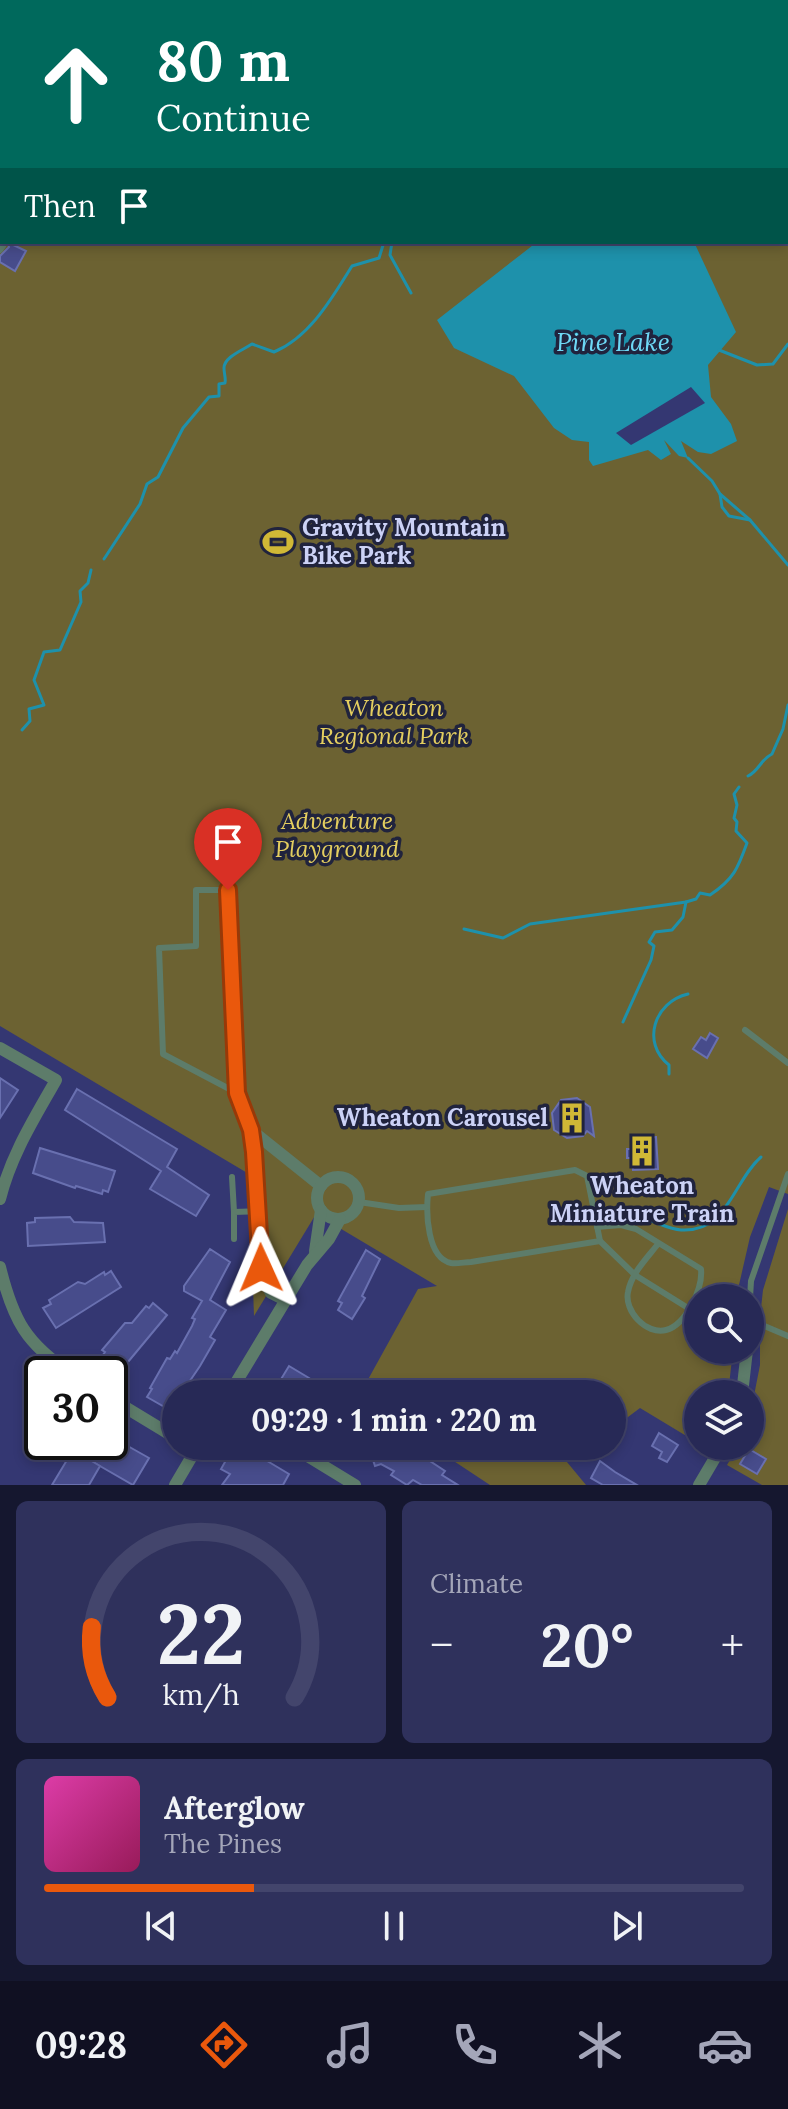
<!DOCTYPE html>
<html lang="en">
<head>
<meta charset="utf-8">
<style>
	:root { --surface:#272956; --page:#2f315c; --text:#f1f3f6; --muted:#a4a6b9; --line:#43456c; --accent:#ea580c }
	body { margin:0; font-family:Lora,serif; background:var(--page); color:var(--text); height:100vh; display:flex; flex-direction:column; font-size:30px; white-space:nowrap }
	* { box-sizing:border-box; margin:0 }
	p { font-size:26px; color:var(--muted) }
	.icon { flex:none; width:44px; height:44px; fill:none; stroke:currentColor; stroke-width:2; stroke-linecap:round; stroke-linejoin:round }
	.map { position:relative; height:1485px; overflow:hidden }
	.drawer { display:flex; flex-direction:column; gap:16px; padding:16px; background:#15172f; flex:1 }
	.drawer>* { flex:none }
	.banner { position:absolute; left:0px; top:0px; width:788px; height:244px; box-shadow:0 4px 12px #0003,0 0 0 2px var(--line); background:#00695c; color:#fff; overflow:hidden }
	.tools { position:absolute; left:684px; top:1284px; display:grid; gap:16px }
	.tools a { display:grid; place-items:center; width:80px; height:80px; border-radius:50%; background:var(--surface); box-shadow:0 4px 12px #0003,0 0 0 2px var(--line); font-size:40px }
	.speed { position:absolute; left:24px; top:1356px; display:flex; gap:16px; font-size:40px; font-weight:700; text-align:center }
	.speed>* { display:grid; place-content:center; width:104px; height:104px; border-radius:50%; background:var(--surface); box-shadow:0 4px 12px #0003,0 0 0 2px var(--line); line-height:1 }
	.speed .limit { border:4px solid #111; border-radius:12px; background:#fff; color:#111 }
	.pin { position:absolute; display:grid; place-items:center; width:68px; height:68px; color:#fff; margin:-82px -34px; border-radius:50% 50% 50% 0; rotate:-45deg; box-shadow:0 0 8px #0007 }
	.pin .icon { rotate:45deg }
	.me { position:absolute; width:88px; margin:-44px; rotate:359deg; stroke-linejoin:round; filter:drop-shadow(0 0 6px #0008) }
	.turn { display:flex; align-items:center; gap:28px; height:168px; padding:0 24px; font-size:36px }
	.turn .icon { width:104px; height:104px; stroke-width:2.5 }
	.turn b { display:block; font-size:56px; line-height:68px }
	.then { display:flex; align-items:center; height:76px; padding:0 24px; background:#0003; gap:16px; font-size:30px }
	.big { font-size:60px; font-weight:800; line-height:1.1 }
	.drawer .widget { flex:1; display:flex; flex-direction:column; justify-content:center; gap:12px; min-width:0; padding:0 28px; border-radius:12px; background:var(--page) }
	.drawer .dial { align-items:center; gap:0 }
	.dial svg { height:208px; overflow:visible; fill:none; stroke:var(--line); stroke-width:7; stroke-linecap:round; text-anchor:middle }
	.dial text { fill:var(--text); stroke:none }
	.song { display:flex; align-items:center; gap:24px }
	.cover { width:96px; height:96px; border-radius:12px; background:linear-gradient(135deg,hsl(320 70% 55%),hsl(330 70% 35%)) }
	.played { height:8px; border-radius:4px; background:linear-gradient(90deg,var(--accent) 30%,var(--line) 30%) }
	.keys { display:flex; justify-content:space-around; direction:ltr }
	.heat { display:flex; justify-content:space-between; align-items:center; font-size:44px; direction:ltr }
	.drawer .tiles { flex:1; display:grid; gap:16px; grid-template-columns:1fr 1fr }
	.widget:last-child { grid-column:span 2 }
	.trip { position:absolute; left:162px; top:1380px; width:464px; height:80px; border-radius:40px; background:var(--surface); box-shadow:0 4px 12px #0003,0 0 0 2px var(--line); font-weight:800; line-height:80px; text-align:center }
	.tabs { display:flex; height:128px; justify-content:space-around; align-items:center; background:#101022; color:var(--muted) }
	.tabs .icon { width:56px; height:56px }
	.tabs .on { color:var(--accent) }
	.tabs b { font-size:36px; color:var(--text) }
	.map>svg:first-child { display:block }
	.green { fill:#6c6232; fill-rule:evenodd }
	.water { fill:#1e91ab }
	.pier { fill:#343772 }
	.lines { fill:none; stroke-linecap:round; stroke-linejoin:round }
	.stream { stroke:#1e91ab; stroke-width:3 }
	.building { fill:#474c8b; stroke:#6970b0; stroke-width:2 }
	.service { stroke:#5d7c6a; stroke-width:6 }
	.minor { stroke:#5d7c6a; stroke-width:12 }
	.route-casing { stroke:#983908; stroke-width:20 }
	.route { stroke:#ea580c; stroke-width:14 }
	.labels { text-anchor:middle; stroke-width:7; stroke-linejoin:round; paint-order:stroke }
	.poi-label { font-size:24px; font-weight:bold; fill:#ccd2f6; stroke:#20233d; text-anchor:start }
	.park-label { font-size:24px; font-style:italic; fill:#e4ce5f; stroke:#20233d }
	.water-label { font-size:26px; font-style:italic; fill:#6ed9f6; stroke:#20233d }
</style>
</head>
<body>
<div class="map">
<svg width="788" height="1485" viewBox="0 0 788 1485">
	<rect width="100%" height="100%" fill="#343772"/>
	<g class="green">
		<path d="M0 0H788V1194L769 1187 750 1237 736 1298H698V1350H733L728 1394H698V1443L640 1408 612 1429V1394H360L418 1289 437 1286 316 1214 254 1316 249 1174 0 1026ZM2 2H786V242H2Z"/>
		<path d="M788 1209V1485H762L727 1465 738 1446H750V1416L760 1365V1317L763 1290Z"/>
		<path d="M431 1446H567L562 1456 586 1485H490Z"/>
	</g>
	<path class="water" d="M537 242H694L736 332 708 365 711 397 731 424 737 441 711 454 698 452 681 441 688 458 679 456 664 440 671 454 661 460 648 450 593 466 589 460V442L572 440 554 428 514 376 454 348 437 320Z"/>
	<path class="pier" d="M691 387 705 403 631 445 616 433Z"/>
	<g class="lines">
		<g class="stream">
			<path d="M460 0 464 2"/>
			<path d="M479 2 480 0"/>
			<path d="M491 2 492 0"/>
			<path d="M392 242 390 255 411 293"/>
			<path d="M719 350 757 365 773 364 788 344"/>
			<path d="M688 458 712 481 720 494 722 507 729 516 750 520 788 565"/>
			<path d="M720 494 750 520"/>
			<path d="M104 559 140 504 147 484 158 477 183 428 209 397 219 396V384L225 383C226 378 224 374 224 368 224 357 243 350 252 344L274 352C310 337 332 298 352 266L379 258 384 242"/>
			<path d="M22 730 30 721 29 709 44 705 34 680 44 652 60 650 81 602 80 591 88 583 91 570"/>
			<path d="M748 776C759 771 760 760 772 754L783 729 788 705"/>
			<path d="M464 929 503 938 530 924 686 902"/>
			<path d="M623 1022 651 960 654 946 649 942 655 932 672 930 683 917 686 902 696 899 700 893 710 895C734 879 738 868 747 843L736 831 737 822 734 818 737 805 734 794 739 787"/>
			<path d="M669 1074V1065C641 1043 654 1002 688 994"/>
			<path d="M638 1218C653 1219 666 1229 681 1230 728 1233 733 1181 761 1157"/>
		</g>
	</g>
	<g class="building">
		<path d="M7 242 26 251 15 271 0 262V256L9 247Z"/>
		<path d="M710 1033 718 1038 707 1058 693 1049 701 1037 706 1040Z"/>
		<path d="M0 1078 18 1090 0 1118Z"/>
		<path d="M77 1089 177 1149 167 1167 209 1195 196 1216 150 1189 161 1171 65 1110Z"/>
		<path d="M577 1098 590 1107 594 1136 587 1131 583 1136 567 1138 554 1130 552 1113 561 1100Z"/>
		<path d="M656 1137 658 1169 633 1170 632 1158H627V1149H632V1138Z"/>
		<path d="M40 1148 115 1171 108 1192 103 1190 102 1194 76 1186 75 1188 33 1173Z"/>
		<path d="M70 1217 74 1222 103 1223 105 1242 28 1246 27 1223 35 1222V1218Z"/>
		<path d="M210 1249 230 1262 210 1300 226 1310 210 1337 215 1340 200 1366 181 1394H176V1403L173 1402 168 1409 147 1397 152 1389 150 1388 167 1358 170 1359 175 1351 177 1353 192 1326 195 1319 192 1318 202 1301 184 1291V1286Z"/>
		<path d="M366 1250 380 1259 362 1296 365 1298 352 1319 338 1310 342 1303 338 1301Z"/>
		<path d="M111 1271 121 1287 56 1328 43 1308 51 1304 49 1300 78 1282 85 1284 104 1272 105 1275Z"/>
		<path d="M153 1303 167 1315 118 1374 100 1359 105 1352 102 1350 125 1323H132L146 1306 149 1308Z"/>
		<path d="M289 1366 309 1378 299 1394H272Z"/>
		<path d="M659 1433 678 1445 667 1462 659 1458 662 1452 652 1446Z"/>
		<path d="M110 1436 149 1458 133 1485 93 1462 105 1442H110Z"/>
		<path d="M234 1446H242L289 1474 283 1485H222L230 1474 221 1469Z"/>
		<path d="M349 1446H407L445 1471 442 1475 458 1485H422L413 1480 407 1485 391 1475 394 1471 381 1464 375 1466 373 1460Z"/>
		<path d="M749 1449 766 1459 757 1474 740 1464Z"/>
		<path d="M73 1450 100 1466 89 1485H52Z"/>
		<path d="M600 1461 615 1472 637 1485H603L591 1478Z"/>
	</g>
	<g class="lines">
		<g class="service">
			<path d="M0 244 3 246 0 250"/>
			<path d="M745 1030 788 1063"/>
			<path d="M237 1093 163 1054 159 948 196 946V890H228L237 1093 250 1129"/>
			<path d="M575 1170 587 1176 600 1241 471 1262C465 1262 457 1264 451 1263 427 1258 426 1213 428 1194Z"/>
			<path d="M232 1177 234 1212"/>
			<path d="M359 1202 399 1208 427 1207"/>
			<path d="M597 1227 621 1225 636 1229 701 1269C703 1288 686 1325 666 1330 646 1335 624 1311 628 1292 631 1274 647 1258 658 1244"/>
			<path d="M234 1239V1212L260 1211"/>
			<path d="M600 1241 635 1275 688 1308"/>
			<path d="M750 1298 751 1281 788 1174"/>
			<path d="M750 1320 788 1336"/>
		</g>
		<g class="minor">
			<path d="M0 1048 56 1080C34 1119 11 1155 0 1199"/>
			<path d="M251 1130 259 1192 263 1277 271 1293 285 1300"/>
			<path d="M251 1130 321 1186"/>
			<circle cx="338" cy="1198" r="21"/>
			<path d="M315 1251 321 1210"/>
			<path d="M0 1267C13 1320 26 1344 72 1374"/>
			<path d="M229 1394 307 1265 329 1239 340 1219"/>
			<path d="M742 1394 747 1350"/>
			<path d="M110 1398 176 1438"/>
			<path d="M291 1446 355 1485"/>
			<path d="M175 1485 198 1446"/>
			<path d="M699 1485 722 1446"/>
		</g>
	</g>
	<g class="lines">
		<g class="route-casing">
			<path id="route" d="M228 890 237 1093 251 1130 254 1152 261 1268"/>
		</g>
		<use href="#route" class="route"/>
	</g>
	<defs>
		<g id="stadium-bare" transform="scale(2.4)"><path d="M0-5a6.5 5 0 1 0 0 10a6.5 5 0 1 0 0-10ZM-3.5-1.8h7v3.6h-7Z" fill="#d0b836" stroke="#20233d" stroke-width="2.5" paint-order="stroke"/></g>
		<g id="building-bare" transform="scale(2.4)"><path d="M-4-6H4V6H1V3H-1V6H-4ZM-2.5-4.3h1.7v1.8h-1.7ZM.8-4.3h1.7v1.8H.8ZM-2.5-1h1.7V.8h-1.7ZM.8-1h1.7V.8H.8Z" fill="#d0b836" stroke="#20233d" stroke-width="2.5" paint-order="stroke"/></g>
	</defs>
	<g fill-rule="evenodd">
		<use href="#stadium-bare" x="278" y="542"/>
		<use href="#building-bare" x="572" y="1118"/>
		<use href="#building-bare" x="642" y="1151"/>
	</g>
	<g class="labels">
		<g class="poi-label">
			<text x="302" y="536">Gravity Mountain<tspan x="302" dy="28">Bike Park</tspan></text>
			<text x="548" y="1126" text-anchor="end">Wheaton Carousel</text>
			<text x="642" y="1194" text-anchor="middle">Wheaton<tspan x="642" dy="28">Miniature Train</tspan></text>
		</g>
		<g class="park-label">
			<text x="394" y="716">Wheaton<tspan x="394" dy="28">Regional Park</tspan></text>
			<text x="337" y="829">Adventure<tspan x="337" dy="28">Playground</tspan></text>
		</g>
		<g class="water-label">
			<text x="613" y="351">Pine Lake</text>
		</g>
	</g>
</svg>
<div class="tools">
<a><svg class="icon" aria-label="search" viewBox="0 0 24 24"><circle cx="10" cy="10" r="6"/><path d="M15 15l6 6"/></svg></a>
<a><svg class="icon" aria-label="layers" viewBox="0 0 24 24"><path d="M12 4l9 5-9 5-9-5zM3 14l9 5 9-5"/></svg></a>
</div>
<div class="speed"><div class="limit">30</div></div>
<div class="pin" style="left:228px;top:890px;background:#d93025"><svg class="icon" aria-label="arrive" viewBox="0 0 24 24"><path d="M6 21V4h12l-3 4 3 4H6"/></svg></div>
<svg class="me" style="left:261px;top:1268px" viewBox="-20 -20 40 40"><path d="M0-17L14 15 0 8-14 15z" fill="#ea580c" stroke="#fff" stroke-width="4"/></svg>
<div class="trip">09:29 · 1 min · 220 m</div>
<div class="banner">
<div class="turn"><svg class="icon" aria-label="ahead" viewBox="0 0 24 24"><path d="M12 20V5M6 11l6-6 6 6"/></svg><div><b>80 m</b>Continue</div></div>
<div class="then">Then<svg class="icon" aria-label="arrive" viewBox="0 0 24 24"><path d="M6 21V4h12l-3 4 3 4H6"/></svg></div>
</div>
</div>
<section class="drawer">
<div class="tiles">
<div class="widget dial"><svg viewBox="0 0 100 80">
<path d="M14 69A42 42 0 1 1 86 69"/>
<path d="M14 69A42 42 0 0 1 8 42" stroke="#ea580c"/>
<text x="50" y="56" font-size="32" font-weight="700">22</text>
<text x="50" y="72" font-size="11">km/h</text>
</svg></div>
<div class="widget"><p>Climate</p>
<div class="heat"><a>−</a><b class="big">20°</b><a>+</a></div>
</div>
<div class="widget">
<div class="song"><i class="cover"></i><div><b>Afterglow</b><p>The Pines</p></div></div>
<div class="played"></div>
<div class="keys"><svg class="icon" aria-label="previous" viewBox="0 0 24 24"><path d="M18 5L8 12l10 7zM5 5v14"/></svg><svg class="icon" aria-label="pause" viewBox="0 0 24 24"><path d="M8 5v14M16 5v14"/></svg><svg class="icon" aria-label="next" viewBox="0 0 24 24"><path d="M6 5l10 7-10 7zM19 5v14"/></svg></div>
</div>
</div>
</section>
<nav class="tabs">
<b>09:28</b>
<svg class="icon on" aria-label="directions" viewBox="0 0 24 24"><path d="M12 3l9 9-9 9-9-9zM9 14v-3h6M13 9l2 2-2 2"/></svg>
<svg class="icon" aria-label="music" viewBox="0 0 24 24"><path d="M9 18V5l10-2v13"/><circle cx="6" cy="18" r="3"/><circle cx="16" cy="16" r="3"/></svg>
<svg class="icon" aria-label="phone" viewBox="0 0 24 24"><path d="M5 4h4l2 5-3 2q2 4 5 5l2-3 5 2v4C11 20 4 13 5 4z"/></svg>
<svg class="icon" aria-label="climate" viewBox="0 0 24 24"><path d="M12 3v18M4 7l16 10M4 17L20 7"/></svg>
<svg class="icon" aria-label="car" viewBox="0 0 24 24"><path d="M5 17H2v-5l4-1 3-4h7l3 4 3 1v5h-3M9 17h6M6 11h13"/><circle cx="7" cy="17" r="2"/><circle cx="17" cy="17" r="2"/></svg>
</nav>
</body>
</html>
